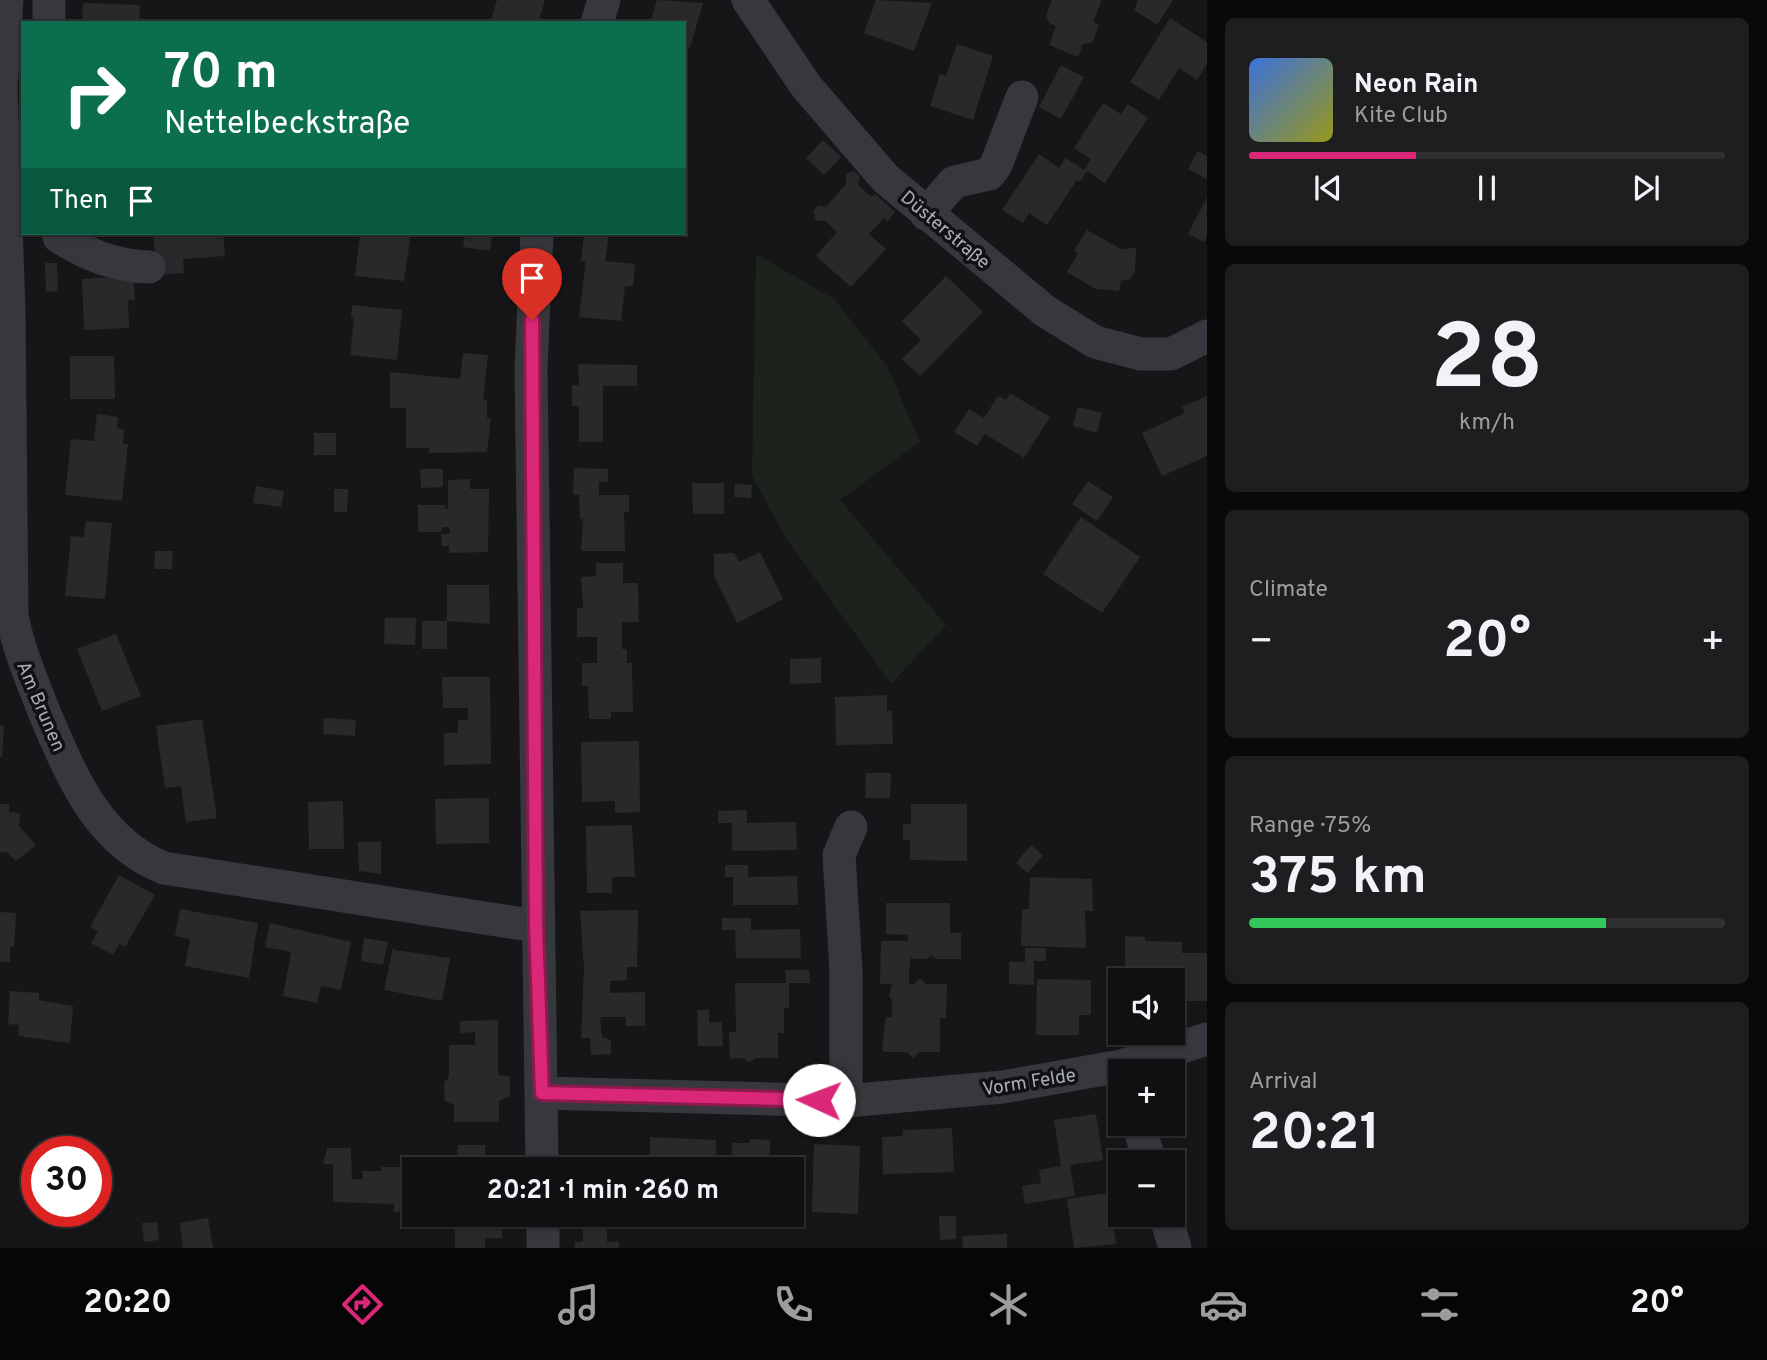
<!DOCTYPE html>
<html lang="en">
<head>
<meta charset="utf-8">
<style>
	:root { --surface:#101012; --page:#1e1e20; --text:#f1f3f6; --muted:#9c9d9f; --line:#303032; --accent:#db2777 }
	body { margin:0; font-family:Overpass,sans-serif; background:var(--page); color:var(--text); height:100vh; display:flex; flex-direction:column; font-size:26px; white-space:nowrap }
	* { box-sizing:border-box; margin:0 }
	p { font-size:23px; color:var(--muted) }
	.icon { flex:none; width:38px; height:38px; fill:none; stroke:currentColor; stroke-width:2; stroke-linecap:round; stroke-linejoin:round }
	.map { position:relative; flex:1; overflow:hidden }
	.sheet { display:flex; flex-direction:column; gap:18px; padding:18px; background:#09090a; width:560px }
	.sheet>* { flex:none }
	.hud { position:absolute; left:21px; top:21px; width:665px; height:214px; border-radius:0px; box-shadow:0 2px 5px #0004,0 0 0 2px var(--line); background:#0b6e4f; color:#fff; overflow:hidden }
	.buttons { position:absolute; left:1108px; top:968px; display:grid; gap:14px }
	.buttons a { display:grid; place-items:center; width:77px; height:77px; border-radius:0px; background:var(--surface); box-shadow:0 2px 5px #0004,0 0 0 2px var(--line); font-size:35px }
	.speed { position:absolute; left:21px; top:1136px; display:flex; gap:14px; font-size:35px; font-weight:700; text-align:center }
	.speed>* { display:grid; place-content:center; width:91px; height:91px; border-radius:50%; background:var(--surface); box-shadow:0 2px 5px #0004,0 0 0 2px var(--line); line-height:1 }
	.speed .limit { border:10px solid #d22; background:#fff; color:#111 }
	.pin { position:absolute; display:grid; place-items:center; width:60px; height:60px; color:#fff; margin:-72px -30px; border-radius:50% 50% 50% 0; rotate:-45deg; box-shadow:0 0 7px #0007 }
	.pin .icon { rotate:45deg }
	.me { position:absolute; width:77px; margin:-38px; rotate:272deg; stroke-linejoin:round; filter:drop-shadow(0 0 5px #0008) }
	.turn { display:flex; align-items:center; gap:24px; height:147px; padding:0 28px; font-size:32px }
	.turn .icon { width:91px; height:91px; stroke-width:2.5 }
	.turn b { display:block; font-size:49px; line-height:60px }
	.then { display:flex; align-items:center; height:66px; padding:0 28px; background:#0003; gap:14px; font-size:26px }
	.big { font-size:52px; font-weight:700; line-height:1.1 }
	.sheet .tile { flex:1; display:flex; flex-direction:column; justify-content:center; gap:10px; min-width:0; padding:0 24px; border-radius:10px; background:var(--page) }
	.sheet .dial { align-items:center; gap:0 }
	.dial b { font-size:91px; line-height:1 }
	.song { display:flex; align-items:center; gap:21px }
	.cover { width:84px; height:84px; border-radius:10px; background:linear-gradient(135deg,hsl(220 70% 55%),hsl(60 70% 35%)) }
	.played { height:7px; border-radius:4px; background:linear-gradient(90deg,var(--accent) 35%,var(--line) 35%) }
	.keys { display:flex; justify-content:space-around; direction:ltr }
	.heat { display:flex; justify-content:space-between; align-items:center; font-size:38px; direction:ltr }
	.charge { height:10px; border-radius:5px; background:linear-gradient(90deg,#34c759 75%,var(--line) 0) }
	.trip { position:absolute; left:402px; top:1157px; width:402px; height:70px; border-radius:0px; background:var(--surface); box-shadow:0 2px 5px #0004,0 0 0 2px var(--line); font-weight:700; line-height:70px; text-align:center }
	.dock { display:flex; height:112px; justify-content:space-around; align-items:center; background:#060607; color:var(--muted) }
	.dock .icon { width:49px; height:49px }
	.dock .active { color:var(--accent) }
	.dock b { font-size:32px; color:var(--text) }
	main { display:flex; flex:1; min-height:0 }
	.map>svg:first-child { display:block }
	.green { fill:#1c231d }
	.building { fill:#29292c }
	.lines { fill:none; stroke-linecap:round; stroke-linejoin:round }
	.minor { stroke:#37383d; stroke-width:33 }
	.route-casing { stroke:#8e194d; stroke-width:18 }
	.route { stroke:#db2777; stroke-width:12 }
	.labels { text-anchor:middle; stroke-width:7; stroke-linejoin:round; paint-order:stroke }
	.street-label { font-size:19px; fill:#a8adb8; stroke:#111113 }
</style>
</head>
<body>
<main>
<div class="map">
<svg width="1207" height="1248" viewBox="0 0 1207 1248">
	<rect width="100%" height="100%" fill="#161618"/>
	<path class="green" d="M756 254 834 299 887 366 920 442 840 500 946 625 891 684 784 535 752 476Z"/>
	<g class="building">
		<path d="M497 0H545L538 23H490Z"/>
		<path d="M657 0 703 3 690 48 684 46V23H647L648 19 651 20Z"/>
		<path d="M876 0 932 3 914 51 864 33Z"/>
		<path d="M1052 0H1102L1093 22 1099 24 1093 42 1083 44 1078 57 1049 45 1056 26 1049 23 1046 16Z"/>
		<path d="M1138 0H1173L1157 25 1134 10Z"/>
		<path d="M83 3 140 5 139 23H82Z"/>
		<path d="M1170 18 1207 42V64L1197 80 1179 68 1159 100 1130 82Z"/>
		<path d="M957 44 993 56 973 120 930 106 940 74 946 76Z"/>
		<path d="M1061 65 1084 77 1061 119 1039 107Z"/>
		<path d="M1103 103 1121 114 1128 104 1148 118 1105 183 1087 171 1080 182 1077 180 1047 225 1029 213 1023 223 1002 210 1039 154 1059 168 1066 158 1084 170 1091 159 1074 148Z"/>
		<path d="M823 140 841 157 824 175 806 158Z"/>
		<path d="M1198 151 1207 156V179L1188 169Z"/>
		<path d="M853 171 860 176 858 185 872 197 875 194 895 212 887 222 884 218 869 234 886 249 851 287 816 256 837 232 825 221H816L813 211 818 206 826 207 846 184V174Z"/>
		<path d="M1207 197V236L1204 242 1188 234Z"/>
		<path d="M1087 230 1121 249 1136 248 1135 272 1130 279 1121 281 1119 291 1096 289 1067 272 1078 254 1074 251Z"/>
		<path d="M153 233H223L225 256 183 259 184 273 157 275Z"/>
		<path d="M360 233H411L404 281 355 276Z"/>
		<path d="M465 233H492L490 251 463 247Z"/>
		<path d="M584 233H609L605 261 635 264 633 286H625L621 321 579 317 586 261H581Z"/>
		<path d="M45 263H57L58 291 46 292Z"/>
		<path d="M133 276 135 300H128L129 328 84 330 82 279Z"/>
		<path d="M946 276 983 312 920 376 902 359 921 340 902 321Z"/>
		<path d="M352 305 402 310 397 360 350 355 354 317H351Z"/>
		<path d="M463 353 488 355 483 400H487V418H491L487 452 429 453V448H406V408H390V372L460 379Z"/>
		<path d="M70 356H114L115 399H70Z"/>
		<path d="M578 364 637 365V386H603V442H579V406H572V385H579Z"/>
		<path d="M1010 393 1050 417 1024 458 985 434 977 446 954 432 969 409 984 418 998 396 1006 400Z"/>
		<path d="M1207 396V456L1162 476 1142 433 1185 413 1182 407Z"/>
		<path d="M1078 407 1102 413 1097 433 1073 426Z"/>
		<path d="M97 414 118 417 117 428 124 429 123 444H128L122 501 65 495 71 439 94 441Z"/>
		<rect x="314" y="433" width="22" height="22"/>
		<path d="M574 468 608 469V482H599V495H629V512H624L625 551H581L583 519H580L579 495H573Z"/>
		<path d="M420 469H443V487L421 488Z"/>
		<path d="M470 479V489H489L488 552 449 553V546H442L441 534H450L449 527H442V532H418V505H445V509H448V480Z"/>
		<path d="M1088 481 1113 497 1097 521 1072 504Z"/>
		<path d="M692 483H724V514H693Z"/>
		<path d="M735 484 752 485 751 498 734 497Z"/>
		<path d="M256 486 284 491 281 507 253 503Z"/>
		<path d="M334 489H348L347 512H334Z"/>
		<path d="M1081 517 1140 557 1102 613 1043 574Z"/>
		<path d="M86 521 112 523 105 599 65 596 71 536 84 537Z"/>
		<path d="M155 551H173L172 569H154Z"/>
		<path d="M760 552 783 599 737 623 714 576V554L734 553 739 562Z"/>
		<path d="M596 563H623V583H638L639 622H622V649H627V663H632L633 712H611V719H589L588 686H582V663H597V637H577V608H583L581 577 596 576Z"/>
		<path d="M447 585H489L490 624 447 621Z"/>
		<path d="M385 618H416L415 645 384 644Z"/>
		<rect x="422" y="621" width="25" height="28"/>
		<path d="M116 634 141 696 102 711 77 649Z"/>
		<path d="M821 658V683L790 684V659Z"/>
		<path d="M442 677H490L491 764 444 765V733H458V720H468V708H443Z"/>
		<path d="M887 695V711L892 710 893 744 836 745 835 697Z"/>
		<path d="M324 718 356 720 355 736 323 734Z"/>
		<path d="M202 719 217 818 186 822 181 786 165 788 156 726Z"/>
		<path d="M0 725 4 726 2 757H0Z"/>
		<path d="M639 741 640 812 615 813V801L582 802 581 742Z"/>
		<path d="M866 773H891L890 798H865Z"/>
		<path d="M489 798V843L436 844 435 799Z"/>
		<path d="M343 801 344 849H309L308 802Z"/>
		<path d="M0 804H9V812L20 813 19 826 36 845 16 861 6 852H0Z"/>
		<path d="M911 804H967V861L910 860V840H903V824H911Z"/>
		<path d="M747 810V823L796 822 797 850 732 851V823H718V811Z"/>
		<path d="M632 825 635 877H612V893H587L586 826Z"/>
		<path d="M358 842H381V874L359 871Z"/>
		<path d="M1031 845 1043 855 1028 873 1016 863Z"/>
		<path d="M725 865H748V877L797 876 798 905H733V877H725Z"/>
		<path d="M119 875 155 895 125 947 119 944 113 955 91 943 98 932 90 927Z"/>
		<path d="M1030 877 1092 879 1093 911H1085L1086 948 1021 946 1022 909H1029Z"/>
		<path d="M886 903H950V933H961V959H936L931 955 927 959H914L911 956 909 971V984H914L920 978 926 984H947L946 1018H940V1052H919L913 1058 907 1052H885L882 1049 886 1017H892V1000L889 996 892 984H880L881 941H908V935L886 934Z"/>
		<path d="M180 909 258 923 249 978 185 966 190 939 175 936Z"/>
		<path d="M638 910 637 967H627V980L610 981V993L645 992V1026H626V1017H600L602 1037 611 1040V1054L591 1055 590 1038H581L584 968 580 911Z"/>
		<path d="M0 912 16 913 14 947H10V962H0Z"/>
		<path d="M722 918H751V930L800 929 801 958H736L735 930H722Z"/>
		<path d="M270 923 351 942 341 990 321 986 317 1003 283 996 291 952 265 947Z"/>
		<path d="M1125 936 1145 937V941L1182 942V953H1207V1001H1172V980H1145V974H1125Z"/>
		<path d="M364 938 388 942 383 965 361 961Z"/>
		<path d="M393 947 395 950 450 958 442 1001 384 990Z"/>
		<path d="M1025 948H1046V961H1034V985L1009 984V962H1025Z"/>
		<path d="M785 970H809L810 983H789V1008H784V1033H778V1058H755L749 1063 744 1058 730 1059 729 1032H736L735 983H786Z"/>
		<path d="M1037 979 1091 980V1015H1079V1035H1036Z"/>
		<path d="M10 991 39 993V1000L73 1006 70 1043 18 1036 19 1025 8 1024Z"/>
		<path d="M697 1010H709V1023L722 1022 723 1046H698Z"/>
		<path d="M498 1020V1075L510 1076V1096L499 1101V1122H454V1105L445 1101 444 1083 449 1077V1045H475V1032L460 1033V1021Z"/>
		<path d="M1096 1114 1103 1160 1070 1165 1075 1196 1025 1204 1022 1186 1041 1183 1039 1170 1061 1166 1054 1120Z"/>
		<path d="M952 1128 954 1172 883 1174 882 1137 903 1136V1130Z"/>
		<path d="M650 1137 716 1140V1163L691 1164V1169H650Z"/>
		<path d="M750 1139 770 1140V1169H731L732 1143H750Z"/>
		<path d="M814 1144 860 1146 858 1214 812 1212Z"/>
		<path d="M458 1145H485V1169H453L452 1161 457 1159Z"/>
		<path d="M327 1148H351L352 1179H363L362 1171H381V1167H411V1211L394 1212V1204L333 1202V1164H323Z"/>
		<path d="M1108 1193 1116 1244 1074 1248 1067 1199Z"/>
		<path d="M793 1198H796V1225L768 1224 769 1214H793Z"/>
		<path d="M455 1214H502V1238H485V1248H455Z"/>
		<path d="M939 1216H956V1239L940 1240Z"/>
		<path d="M208 1218 213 1248H183L180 1223Z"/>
		<path d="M157 1222 159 1240 144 1242 142 1223Z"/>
		<path d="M583 1228 607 1229V1242H619V1248H575V1242H583Z"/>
		<path d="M1007 1234V1248H963L962 1236Z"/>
	</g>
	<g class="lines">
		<g class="minor">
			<path d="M7 0 1 87 9 310 12 616C19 651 32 681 45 714 71 775 97 841 164 868L536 926"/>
			<path d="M748 0 806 86 885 178 1045 311 1095 342 1141 354H1171L1207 336"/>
			<path d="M49 23V0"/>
			<path d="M597 23 604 0"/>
			<path d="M926 214 954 182 989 174 996 165 1022 97"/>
			<path d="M58 233 59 237C88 255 115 266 149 267"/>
			<path d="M537 233 531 369 542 1169"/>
			<path d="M542 1093 846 1101 1003 1087 1121 1066 1207 1039"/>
			<path d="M846 1101V971L839 855 851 827"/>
			<path d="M1138 1124 1150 1162"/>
			<path d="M543 1214V1248"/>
			<path d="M1165 1214 1175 1248"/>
		</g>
	</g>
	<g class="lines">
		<g class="route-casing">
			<path id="route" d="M532 320 536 926 542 1093 819 1100"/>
		</g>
		<use href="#route" class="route"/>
	</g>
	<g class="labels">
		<g class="street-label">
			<text transform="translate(946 229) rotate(40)" y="7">Düsterstraße</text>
			<text transform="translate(42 706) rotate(67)" y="7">Am Brunen</text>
			<text transform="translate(1029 1081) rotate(-9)" y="7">Vorm Felde</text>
		</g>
	</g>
</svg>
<div class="buttons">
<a><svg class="icon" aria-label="sound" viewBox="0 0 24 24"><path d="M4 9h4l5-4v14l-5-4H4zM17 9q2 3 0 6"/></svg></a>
<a>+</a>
<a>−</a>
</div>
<div class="speed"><div class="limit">30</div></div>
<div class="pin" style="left:532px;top:320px;background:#d93025"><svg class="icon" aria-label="arrive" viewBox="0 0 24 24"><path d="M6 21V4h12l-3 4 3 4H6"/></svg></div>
<svg class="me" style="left:819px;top:1100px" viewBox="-20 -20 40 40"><circle r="19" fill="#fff"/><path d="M0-13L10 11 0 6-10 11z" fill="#db2777"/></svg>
<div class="trip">20:21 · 1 min · 260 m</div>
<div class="hud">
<div class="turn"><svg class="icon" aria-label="right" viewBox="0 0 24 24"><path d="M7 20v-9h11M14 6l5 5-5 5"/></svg><div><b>70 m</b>Nettelbeckstraße</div></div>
<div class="then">Then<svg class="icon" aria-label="arrive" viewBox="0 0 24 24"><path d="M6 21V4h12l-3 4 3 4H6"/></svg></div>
</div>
</div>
<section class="sheet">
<div class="tile">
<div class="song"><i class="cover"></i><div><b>Neon Rain</b><p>Kite Club</p></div></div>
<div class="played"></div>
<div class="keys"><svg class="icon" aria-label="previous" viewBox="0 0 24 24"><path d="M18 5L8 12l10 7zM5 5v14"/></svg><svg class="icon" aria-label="pause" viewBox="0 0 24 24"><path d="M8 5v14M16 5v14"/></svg><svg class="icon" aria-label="next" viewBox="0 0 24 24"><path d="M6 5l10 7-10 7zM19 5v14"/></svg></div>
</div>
<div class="tile dial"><b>28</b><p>km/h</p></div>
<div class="tile"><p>Climate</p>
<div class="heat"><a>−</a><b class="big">20°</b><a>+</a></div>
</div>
<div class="tile"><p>Range · 75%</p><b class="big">375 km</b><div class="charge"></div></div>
<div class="tile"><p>Arrival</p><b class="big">20:21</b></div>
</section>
</main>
<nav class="dock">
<b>20:20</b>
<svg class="icon active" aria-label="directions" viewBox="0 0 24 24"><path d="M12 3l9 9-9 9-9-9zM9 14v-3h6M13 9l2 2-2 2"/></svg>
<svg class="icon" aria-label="music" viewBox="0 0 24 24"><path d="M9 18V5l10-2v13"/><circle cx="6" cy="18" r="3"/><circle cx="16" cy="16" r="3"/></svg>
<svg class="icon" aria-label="phone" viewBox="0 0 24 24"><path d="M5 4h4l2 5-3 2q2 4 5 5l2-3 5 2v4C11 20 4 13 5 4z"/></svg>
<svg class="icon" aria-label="climate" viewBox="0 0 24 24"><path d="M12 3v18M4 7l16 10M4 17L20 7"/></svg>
<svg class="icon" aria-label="car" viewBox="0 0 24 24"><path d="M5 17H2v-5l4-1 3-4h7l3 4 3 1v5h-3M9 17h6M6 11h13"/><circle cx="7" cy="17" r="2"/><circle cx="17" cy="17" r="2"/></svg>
<svg class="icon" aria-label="filters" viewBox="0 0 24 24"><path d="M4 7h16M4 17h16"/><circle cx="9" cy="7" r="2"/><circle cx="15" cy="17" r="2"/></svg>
<b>20°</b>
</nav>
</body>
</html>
